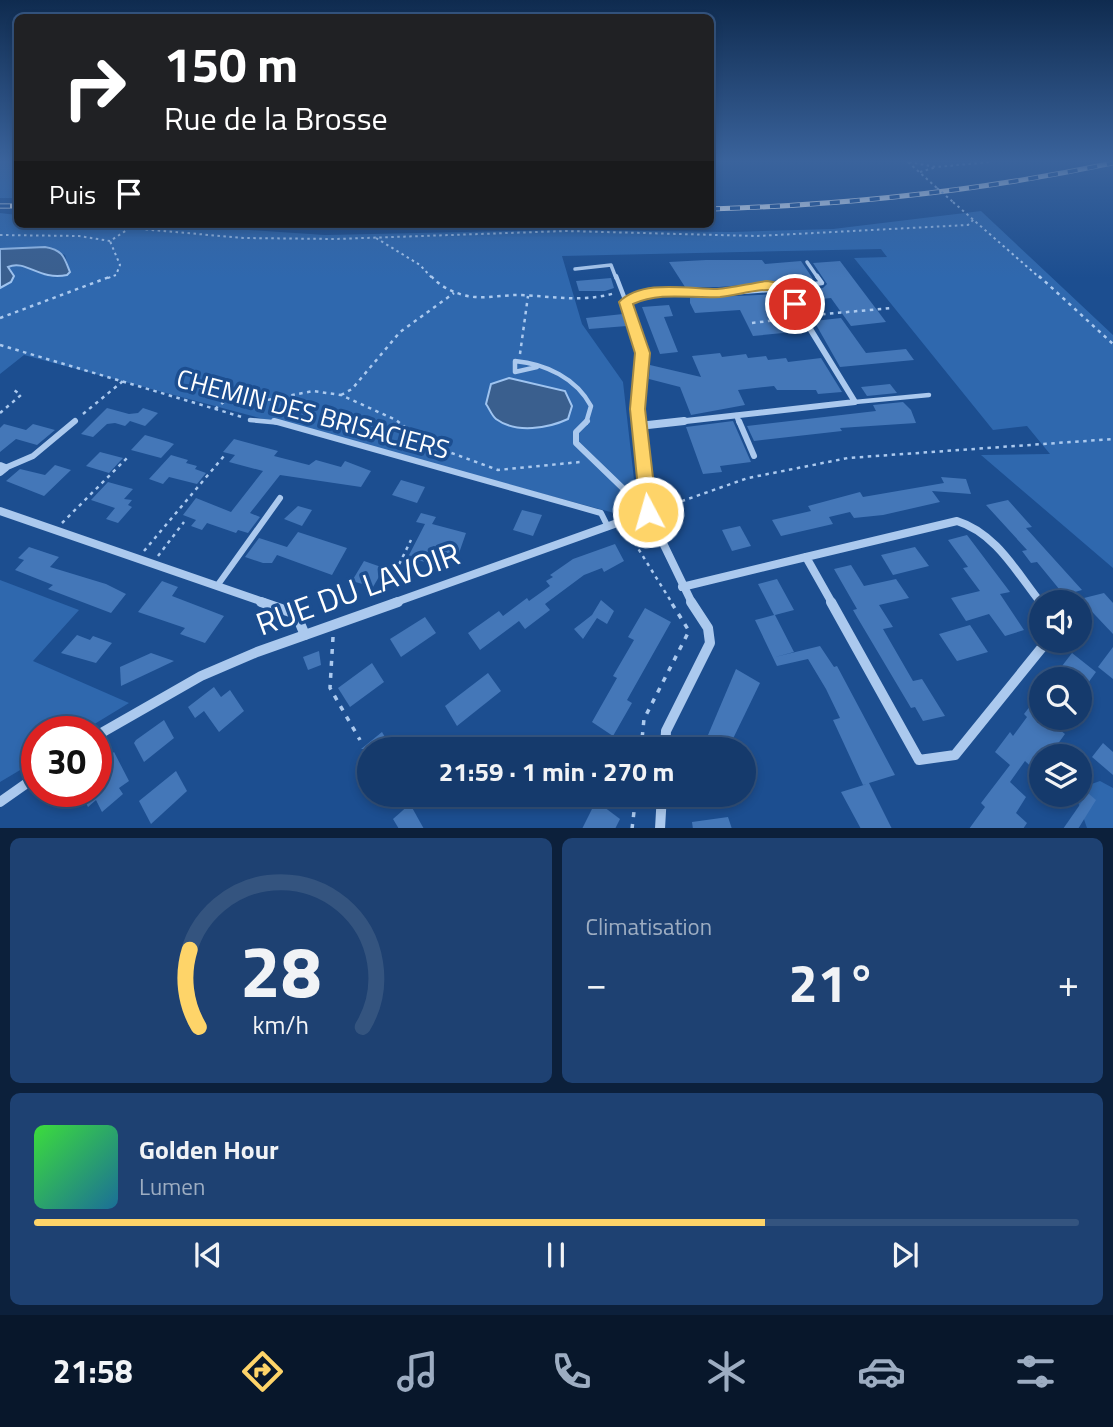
<!DOCTYPE html>
<html lang="fr">
<head>
<meta charset="utf-8">
<style>
	:root { --surface:#153a6c; --page:#1e4172; --text:#f1f3f6; --muted:#9dadc2; --line:#34547f; --accent:#fed469 }
	body { margin:0; font-family:"Titillium Web",sans-serif; background:var(--page); color:var(--text); height:100vh; display:flex; flex-direction:column; font-size:26px; white-space:nowrap }
	* { box-sizing:border-box; margin:0 }
	p { font-size:23px; color:var(--muted) }
	.icon { flex:none; width:38px; height:38px; fill:none; stroke:currentColor; stroke-width:2; stroke-linecap:round; stroke-linejoin:round }
	.map { position:relative; height:828px; overflow:hidden }
	.panel { display:flex; flex-direction:column; gap:10px; padding:10px; background:#0c203b; flex:1 }
	.panel>* { flex:none }
	.guide { position:absolute; left:14px; top:14px; width:700px; height:214px; border-radius:10px; box-shadow:0 4px 10px #0003,0 0 0 2px var(--line); background:#202124; color:#fff; overflow:hidden }
	.fabs { position:absolute; left:1029px; top:590px; display:grid; gap:14px }
	.fabs a { display:grid; place-items:center; width:63px; height:63px; border-radius:50%; background:var(--surface); box-shadow:0 4px 10px #0003,0 0 0 2px var(--line); font-size:35px }
	.speed { position:absolute; left:21px; top:716px; display:flex; gap:14px; font-size:35px; font-weight:700; text-align:center }
	.speed>* { display:grid; place-content:center; width:91px; height:91px; border-radius:50%; background:var(--surface); box-shadow:0 4px 10px #0003,0 0 0 2px var(--line); line-height:1 }
	.speed .limit { border:10px solid #d22; background:#fff; color:#111 }
	.pin { position:absolute; display:grid; place-items:center; width:60px; height:60px; color:#fff; margin:-30px; border:4px solid #fff; border-radius:50%; box-shadow:0 2px 7px #0007 }
	.me { position:absolute; width:77px; margin:-38px; rotate:354deg; stroke-linejoin:round; filter:drop-shadow(0 0 5px #0008) }
	.turn { display:flex; align-items:center; gap:24px; height:147px; padding:0 35px; font-size:32px }
	.turn .icon { width:91px; height:91px; stroke-width:2.5 }
	.turn b { display:block; font-size:49px; line-height:60px }
	.then { display:flex; align-items:center; height:66px; padding:0 35px; background:#0003; gap:14px; font-size:26px }
	.big { font-size:52px; font-weight:700; line-height:1.1 }
	.panel .tile { flex:1; display:flex; flex-direction:column; justify-content:center; gap:10px; min-width:0; padding:0 24px; border-radius:10px; background:var(--page) }
	.panel .dial { align-items:center; gap:0 }
	.dial svg { height:182px; overflow:visible; fill:none; stroke:var(--line); stroke-width:7; stroke-linecap:round; text-anchor:middle }
	.dial text { fill:var(--text); stroke:none }
	.song { display:flex; align-items:center; gap:21px }
	.cover { width:84px; height:84px; border-radius:10px; background:linear-gradient(135deg,hsl(120 70% 55%),hsl(200 70% 35%)) }
	.played { height:7px; border-radius:4px; background:linear-gradient(90deg,var(--accent) 70%,var(--line) 70%) }
	.keys { display:flex; justify-content:space-around; direction:ltr }
	.heat { display:flex; justify-content:space-between; align-items:center; font-size:38px; direction:ltr }
	.panel .tiles { flex:1; display:grid; gap:10px; grid-template-columns:1fr 1fr }
	.tile:last-child { grid-column:span 2 }
	.trip { position:absolute; left:357px; top:737px; width:399px; height:70px; border-radius:35px; background:var(--surface); box-shadow:0 4px 10px #0003,0 0 0 2px var(--line); font-weight:700; line-height:70px; text-align:center }
	.menu { display:flex; height:112px; justify-content:space-around; align-items:center; background:#08172b; color:var(--muted) }
	.menu .icon { width:49px; height:49px }
	.menu .on { color:var(--accent) }
	.menu b { font-size:32px; color:var(--text) }
	.map>svg:first-child { display:block }
	.green { fill:#2f68ae }
	.water { fill:#3a5f8e; stroke:#9fc4f0; stroke-width:2 }
	.building { fill:#4477b8 }
	.lines { fill:none; stroke-linecap:round; stroke-linejoin:round }
	.path-far2 { stroke:#abc9ee; stroke-width:2; stroke-dasharray:2.5 3.5; stroke-linecap:butt }
	.path-far1 { stroke:#abc9ee; stroke-width:2.5; stroke-dasharray:3.5 4.5; stroke-linecap:butt }
	.path { stroke:#abc9ee; stroke-width:3.5; stroke-dasharray:5 7; stroke-linecap:butt }
	.service-far2 { stroke:#abc9ee; stroke-width:3.5 }
	.service-far1 { stroke:#abc9ee; stroke-width:4.5 }
	.service { stroke:#abc9ee; stroke-width:6 }
	.minor-far2 { stroke:#abc9ee; stroke-width:6 }
	.minor-far1 { stroke:#abc9ee; stroke-width:8 }
	.minor { stroke:#abc9ee; stroke-width:10 }
	.rail-casing { stroke:#fff; stroke-width:5 }
	.rail { stroke:#1c4e90; stroke-width:3.5; stroke-dasharray:10; stroke-linecap:butt }
	.path-bridge { stroke:#abc9ee; stroke-width:2; stroke-dasharray:2.5 3.5; stroke-linecap:butt }
	.route { fill:#fed469; stroke:#a58a44; stroke-width:2 }
	.labels { text-anchor:middle; stroke-width:7; stroke-linejoin:round; paint-order:stroke }
	.street-label { font-size:26px; fill:#fff; stroke:#1c4e90 }
	.near-street-label { font-size:32px; fill:#fff; stroke:#1c4e90 }
</style>
</head>
<body>
<div class="map">
<svg width="1113" height="829" viewBox="0 0 1113 829">
	<rect width="100%" height="100%" fill="#1c4e90"/>
	<g class="green">
		<rect x="0" y="162" width="17" height="36"/>
		<path d="M981 211 1113 335V568L981 455 1050 454 1027 426 993 430 854 258 887 257 881 249 562 256 582 324 623 382 637 506 618 514 24 355 0 374V288L11 282 12 273 7 267C29 258 47 289 70 272L65 255 45 247 0 249V213L17 215 18 224H160L325 235 563 230 732 232 833 229Z"/>
		<path d="M0 580 79 610 33 661 129 703 83 731 37 732V760L0 782Z"/>
		<path d="M1100 781 1113 788V828H1087L1078 802 1083 787Z"/>
	</g>
	<g class="water">
		<path d="M45 247C63 250 64 257 70 272L67 275C39 281 26 259 8 267L14 276 11 282 0 288V249Z"/>
		<path d="M509 378 565 391 572 406 568 419C549 428 516 434 496 419 492 416 489 408 486 404L491 384Z"/>
	</g>
	<g class="building">
		<path d="M706 260H762L765 264 801 261 813 279 719 287H685L669 262Z"/>
		<path d="M840 261 880 314 886 322 851 326 831 298 799 301 794 292 823 288 827 284 813 263Z"/>
		<path d="M611 278 614 288 605 291H579L576 281Z"/>
		<path d="M782 294 804 331 753 336 740 310 695 313 690 303V298Z"/>
		<path d="M669 305 673 316 664 317 678 352 660 354 642 307Z"/>
		<path d="M623 314 627 326 589 329 586 318Z"/>
		<path d="M841 318 866 353 906 349 914 360 840 367 814 321Z"/>
		<path d="M720 353 722 357 746 354 748 358 766 356 768 360 786 358 788 362 821 358 842 392 818 394 816 390H777L774 386 738 390 745 405 691 415 680 387 649 379 650 365 701 377 692 356Z"/>
		<path d="M890 384 897 393 867 396 861 387Z"/>
		<path d="M903 402 911 410 916 423 840 428 842 431 754 441 747 426 876 411 873 405Z"/>
		<path d="M107 408 129 414 138 413 143 408 158 413 145 426 130 421 125 426 115 423 107 424 93 437 81 434Z"/>
		<path d="M733 421 751 462 720 466 722 472 703 474 686 427Z"/>
		<path d="M4 424 26 430 33 424 55 430 37 445 16 439 0 452V428Z"/>
		<path d="M145 435 169 442 174 444 161 458 131 450Z"/>
		<path d="M234 439 278 451 274 456 309 465 316 460 341 467 345 461 371 471 361 487 280 475 250 513 260 517 248 533 238 530 236 533 207 523 202 530 191 526 196 520 183 515 196 498 231 512 263 471 229 462 235 455 223 452Z"/>
		<path d="M100 452 123 458 109 473 86 466Z"/>
		<path d="M171 455 188 460 186 463 197 466 195 469 206 473 197 484 169 477 163 484 149 479Z"/>
		<path d="M55 465 71 470 44 496 6 481 20 469 45 475Z"/>
		<path d="M941 477 966 479 971 494 932 491 940 502 883 515 854 518 850 512 829 517 833 524 781 536 772 520 811 511 808 506 860 492 863 497 944 483Z"/>
		<path d="M401 480 425 487 417 503 392 495Z"/>
		<path d="M108 482 133 489 124 499 132 500 128 505 132 507 118 523 106 519 115 508 91 500Z"/>
		<path d="M1008 500 1032 527 1026 528 1082 590 1064 595 1037 562 1031 563 1022 551 1027 550 986 505Z"/>
		<path d="M298 506 312 510 302 526 284 519Z"/>
		<path d="M522 510 542 515 533 536 513 530Z"/>
		<path d="M421 513 436 517 432 524 466 533 458 556 435 550 428 563 408 557 425 524 416 522Z"/>
		<path d="M740 526 751 546 732 551 722 530Z"/>
		<path d="M298 532 347 548 332 575 277 555 272 563H263L245 557 259 538 287 547Z"/>
		<path d="M967 535 1010 592 1000 594 1024 630 1005 636 989 614 966 621 951 598 980 591 963 568 968 567 948 540Z"/>
		<path d="M615 544 624 561 604 572 602 568 584 575 545 604 550 610 525 629 519 621 480 650 468 633 499 611 503 616 527 598 529 601 550 586 546 581 553 577 550 575 573 559Z"/>
		<path d="M29 547 59 557 50 567 106 584 126 594 111 613 48 589 53 585 15 570 24 560 18 558Z"/>
		<path d="M915 547 929 566 893 575 881 555Z"/>
		<path d="M364 561 384 568 373 587 352 581Z"/>
		<path d="M851 565 864 586 896 579 909 598 879 605 893 627 883 629 913 681 922 679 945 716 923 721 915 707 911 708 857 617 853 610 857 609 834 569Z"/>
		<path d="M777 579 794 610 775 615 794 652 775 657 820 646 834 667 837 666 895 775 869 783 892 829H861L841 792 867 784 863 785 833 720 840 718 826 689 808 659 777 666 755 620 774 615 758 584Z"/>
		<path d="M162 581 178 587 172 596 224 616 205 643 180 634 185 628 138 612Z"/>
		<path d="M1104 593 1113 603V634L1080 599Z"/>
		<path d="M601 600 614 611 607 624 597 618 583 639 574 629 592 615Z"/>
		<path d="M645 608 671 622 627 700 632 703 613 736 592 722 617 678 613 676 634 640 628 637Z"/>
		<path d="M425 617 436 633 401 657 390 639Z"/>
		<path d="M970 625 988 652 957 661 939 634Z"/>
		<path d="M77 635 90 640 93 636 112 643 96 663 61 653Z"/>
		<path d="M1113 647V679L1098 667Z"/>
		<path d="M319 651 321 665 308 670 303 657Z"/>
		<path d="M151 653 174 661 121 686 120 667Z"/>
		<path d="M1072 653 1096 672 1080 694V679H1052Z"/>
		<path d="M372 663 384 682 350 707 338 688Z"/>
		<path d="M736 669 760 683 728 749H706L708 735Z"/>
		<path d="M488 673 501 691 457 726 445 706Z"/>
		<path d="M214 687 221 697 230 690 244 711 219 732 204 711 195 718 188 707Z"/>
		<path d="M1041 692V718H1061L1055 726 1065 734 1049 756H1041V776L1025 761 1010 782 1026 797 1016 813 1027 823 1023 829H969L985 807 981 803 1010 765 995 752 1010 732 1013 736 1027 717 1024 714Z"/>
		<path d="M164 720 174 738 144 762 134 743 136 740Z"/>
		<path d="M382 732 392 749H361Z"/>
		<path d="M1103 743 1113 752V775L1092 757Z"/>
		<path d="M114 752 129 781 119 788 123 794 102 812 96 800 88 807 80 791H96V768Z"/>
		<path d="M176 771 187 791 151 824 139 801Z"/>
		<path d="M1088 793 1096 800 1078 829H1063Z"/>
		<path d="M596 801 620 819 615 829H582Z"/>
		<path d="M410 804 424 829H399L393 819Z"/>
		<path d="M728 817 732 829H693L692 822Z"/>
	</g>
	<g class="lines">
		<g class="path-far2">
			<path d="M908 162 937 188"/>
			<path d="M909 162 936 167 989 162"/>
			<path d="M920 172 936 167"/>
			<path d="M953 202 1040 278"/>
			<path d="M0 235 79 236 110 241 130 228 243 238 336 239 566 231 756 236 968 225 974 219"/>
			<path d="M376 238 420 265 432 278"/>
			<path d="M108 278 116 275 120 265 110 241"/>
		</g>
		<g class="path-far1">
			<path d="M431 276C440 286 450 291 463 295 480 300 501 295 518 295 552 296 581 303 615 293"/>
			<path d="M1039 276 1113 344"/>
			<path d="M814 315 892 308"/>
			<path d="M0 318 112 276"/>
			<path d="M752 323 794 318"/>
			<path d="M0 345 242 417"/>
			<path d="M520 354 528 296"/>
			<path d="M341 395 352 389 400 332 454 293"/>
			<path d="M215 409 225 401 252 403 313 391 341 395 396 420 427 444 498 470 580 462"/>
			<path d="M0 413 21 395 14 390"/>
			<path d="M83 414 123 381"/>
			<path d="M659 509 748 478 848 458 1113 439"/>
			<path d="M62 523 129 456"/>
			<path d="M626 529 672 603"/>
			<path d="M144 551 224 456"/>
			<path d="M158 556 184 522"/>
			<path d="M385 593 411 540"/>
		</g>
		<g class="path">
			<path d="M333 637 330 688 360 740"/>
			<path d="M641 749 644 719 689 631 671 602"/>
			<path d="M632 829 636 794"/>
		</g>
		<g class="service-far2">
			<path d="M807 262 818 278"/>
			<path d="M575 269 611 265 616 278"/>
		</g>
		<g class="service-far1">
			<path d="M616 276 626 302"/>
			<path d="M785 288 822 283 817 276"/>
			<path d="M537 367 515 372V361C546 364 576 378 591 406L586 423"/>
			<path d="M855 402 929 395"/>
			<path d="M736 415 739 423"/>
			<path d="M250 420 282 423"/>
		</g>
		<g class="service">
			<path d="M274 421 601 513 608 527"/>
			<path d="M587 421 576 432V443L634 499H646"/>
			<path d="M739 421 754 456"/>
			<path d="M5 468 33 456 75 421"/>
			<path d="M217 586 280 498"/>
		</g>
		<path class="minor-far2" d="M638 423 642 353 626 302 660 292 719 293 785 288 855 402 668 423"/>
		<g class="minor-far1">
			<path d="M638 421 639 426"/>
			<path d="M639 426 648 512 692 603"/>
			<path d="M639 426 684 421"/>
			<path d="M0 466 5 468 0 472"/>
			<path d="M0 511 266 603"/>
			<path d="M682 587 806 557"/>
			<path d="M393 603 648 512"/>
			<path d="M832 603 806 557 957 521C996 533 1017 573 1041 603"/>
		</g>
		<g class="minor">
			<path d="M261 602 296 614 305 635"/>
			<path d="M831 602 919 760 955 755 1048 640"/>
			<path d="M1039 602 1041 604"/>
			<path d="M96 736 201 676 257 652 398 602"/>
			<path d="M665 749 666 731 710 643 708 628 691 602"/>
			<path d="M0 802 37 776"/>
			<path d="M660 829 662 794"/>
		</g>
		<g class="rail-casing">
			<g id="rail">
				<path d="M0 206H18"/>
				<path d="M710 209C846 205 980 191 1113 163"/>
			</g>
		</g>
		<use href="#rail" class="rail"/>
		<path class="path-bridge" d="M937 188 953 202"/>
	</g>
	<linearGradient id="sky" x2="0" y2="1"><stop stop-color="#0f2b4f"/><stop offset="0.58" stop-color="#3a639c"/><stop offset="1" stop-color="#3a639c" stop-opacity="0"/></linearGradient>
	<rect width="1113" height="278" fill="url(#sky)"/>
	<path class="route" d="M767 281 790 285 802 304 800 308H791L780 291C760 287 741 295 720 297 691 299 662 291 633 304L650 353 645 409 657 512 654 518H641L630 409 635 353 619 302C642 279 688 289 717 289 733 288 751 283 767 281Z"/>
	<g class="labels">
		<g class="street-label">
			<text transform="translate(313 414) rotate(15)" y="9">CHEMIN DES BRISACIERS</text>
		</g>
		<g class="near-street-label">
			<text transform="translate(358 589) rotate(-20)" y="11">RUE DU LAVOIR</text>
		</g>
	</g>
</svg>
<div class="fabs">
<a><svg class="icon" aria-label="sound" viewBox="0 0 24 24"><path d="M4 9h4l5-4v14l-5-4H4zM17 9q2 3 0 6"/></svg></a>
<a><svg class="icon" aria-label="search" viewBox="0 0 24 24"><circle cx="10" cy="10" r="6"/><path d="M15 15l6 6"/></svg></a>
<a><svg class="icon" aria-label="layers" viewBox="0 0 24 24"><path d="M12 4l9 5-9 5-9-5zM3 14l9 5 9-5"/></svg></a>
</div>
<div class="speed"><div class="limit">30</div></div>
<div class="pin" style="left:795px;top:304px;background:#d93025"><svg class="icon" aria-label="arrive" viewBox="0 0 24 24"><path d="M6 21V4h12l-3 4 3 4H6"/></svg></div>
<svg class="me" style="left:648px;top:512px" viewBox="-20 -20 40 40"><circle r="17" fill="#fed469" stroke="#fff" stroke-width="3"/><path d="M0-11L8 9 0 5-8 9z" fill="#fff"/></svg>
<div class="trip">21:59 · 1 min · 270 m</div>
<div class="guide">
<div class="turn"><svg class="icon" aria-label="right" viewBox="0 0 24 24"><path d="M7 20v-9h11M14 6l5 5-5 5"/></svg><div><b>150 m</b>Rue de la Brosse</div></div>
<div class="then">Puis<svg class="icon" aria-label="arrive" viewBox="0 0 24 24"><path d="M6 21V4h12l-3 4 3 4H6"/></svg></div>
</div>
</div>
<section class="panel">
<div class="tiles">
<div class="tile dial"><svg viewBox="0 0 100 80">
<path d="M14 69A42 42 0 1 1 86 69"/>
<path d="M14 69A42 42 0 0 1 10 35" stroke="#fed469"/>
<text x="50" y="56" font-size="32" font-weight="700">28</text>
<text x="50" y="72" font-size="11">km/h</text>
</svg></div>
<div class="tile"><p>Climatisation</p>
<div class="heat"><a>−</a><b class="big">21°</b><a>+</a></div>
</div>
<div class="tile">
<div class="song"><i class="cover"></i><div><b>Golden Hour</b><p>Lumen</p></div></div>
<div class="played"></div>
<div class="keys"><svg class="icon" aria-label="previous" viewBox="0 0 24 24"><path d="M18 5L8 12l10 7zM5 5v14"/></svg><svg class="icon" aria-label="pause" viewBox="0 0 24 24"><path d="M8 5v14M16 5v14"/></svg><svg class="icon" aria-label="next" viewBox="0 0 24 24"><path d="M6 5l10 7-10 7zM19 5v14"/></svg></div>
</div>
</div>
</section>
<nav class="menu">
<b>21:58</b>
<svg class="icon on" aria-label="directions" viewBox="0 0 24 24"><path d="M12 3l9 9-9 9-9-9zM9 14v-3h6M13 9l2 2-2 2"/></svg>
<svg class="icon" aria-label="music" viewBox="0 0 24 24"><path d="M9 18V5l10-2v13"/><circle cx="6" cy="18" r="3"/><circle cx="16" cy="16" r="3"/></svg>
<svg class="icon" aria-label="phone" viewBox="0 0 24 24"><path d="M5 4h4l2 5-3 2q2 4 5 5l2-3 5 2v4C11 20 4 13 5 4z"/></svg>
<svg class="icon" aria-label="climate" viewBox="0 0 24 24"><path d="M12 3v18M4 7l16 10M4 17L20 7"/></svg>
<svg class="icon" aria-label="car" viewBox="0 0 24 24"><path d="M5 17H2v-5l4-1 3-4h7l3 4 3 1v5h-3M9 17h6M6 11h13"/><circle cx="7" cy="17" r="2"/><circle cx="17" cy="17" r="2"/></svg>
<svg class="icon" aria-label="filters" viewBox="0 0 24 24"><path d="M4 7h16M4 17h16"/><circle cx="9" cy="7" r="2"/><circle cx="15" cy="17" r="2"/></svg>
</nav>
</body>
</html>
